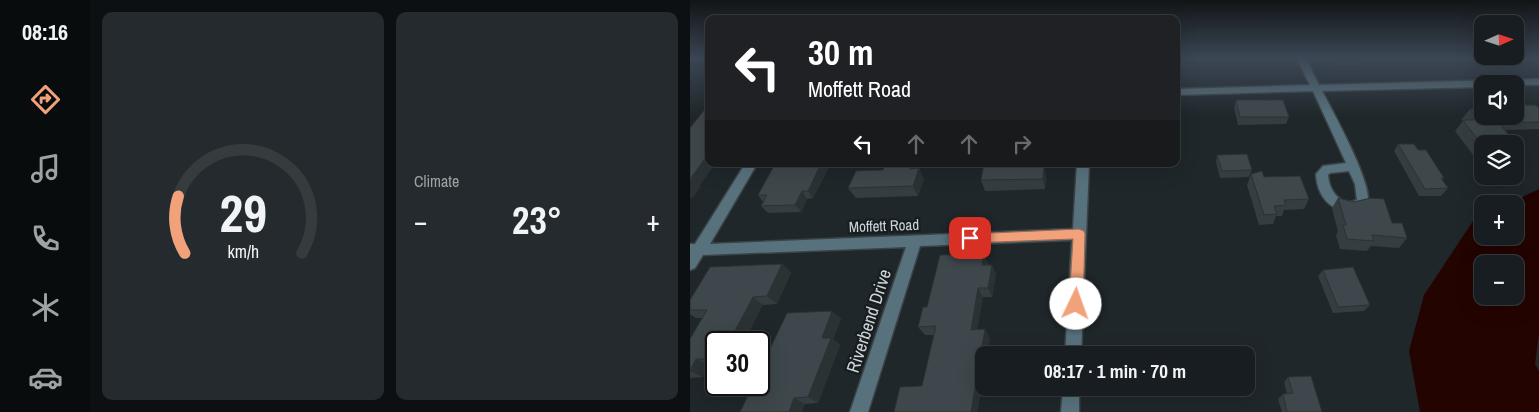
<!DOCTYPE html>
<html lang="en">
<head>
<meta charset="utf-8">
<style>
	:root { --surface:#171d20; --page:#242a2d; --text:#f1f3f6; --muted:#9ea2a5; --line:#363b3e; --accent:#f1a27b }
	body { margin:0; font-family:"Archivo Narrow",sans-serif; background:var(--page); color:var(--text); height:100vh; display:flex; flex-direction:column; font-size:19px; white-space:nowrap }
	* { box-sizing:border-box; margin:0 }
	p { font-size:16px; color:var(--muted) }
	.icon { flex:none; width:28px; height:28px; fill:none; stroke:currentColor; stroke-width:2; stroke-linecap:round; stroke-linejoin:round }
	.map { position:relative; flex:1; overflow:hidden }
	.side { display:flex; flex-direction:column; gap:12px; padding:12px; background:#0d1012; width:600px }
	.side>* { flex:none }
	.banner { position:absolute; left:15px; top:15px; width:475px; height:152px; border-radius:10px; box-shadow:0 5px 20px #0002,0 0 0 1px var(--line); background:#202124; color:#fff; overflow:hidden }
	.needle { width:32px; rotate:87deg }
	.buttons { position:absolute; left:784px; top:15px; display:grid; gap:10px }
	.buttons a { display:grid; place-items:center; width:50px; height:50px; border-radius:10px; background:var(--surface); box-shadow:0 5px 20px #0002,0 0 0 1px var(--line); font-size:25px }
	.speed { position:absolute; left:15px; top:331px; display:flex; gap:10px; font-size:25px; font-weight:700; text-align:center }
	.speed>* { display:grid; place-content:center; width:65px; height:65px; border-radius:50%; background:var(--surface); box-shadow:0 5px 20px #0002,0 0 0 1px var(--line); line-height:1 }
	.speed .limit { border:2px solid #111; border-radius:8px; background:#fff; color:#111 }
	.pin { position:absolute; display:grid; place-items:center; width:42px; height:42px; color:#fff; margin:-21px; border-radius:10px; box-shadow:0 2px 8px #0006 }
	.me { position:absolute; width:55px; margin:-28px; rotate:3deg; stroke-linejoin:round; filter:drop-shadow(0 0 4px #0008) }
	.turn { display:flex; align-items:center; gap:18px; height:105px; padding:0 20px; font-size:22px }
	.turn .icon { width:65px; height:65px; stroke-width:2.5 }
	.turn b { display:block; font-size:35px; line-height:42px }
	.lanes { display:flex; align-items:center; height:48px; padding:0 20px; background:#0003; justify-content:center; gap:25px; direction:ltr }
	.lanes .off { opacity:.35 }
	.big { font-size:38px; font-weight:700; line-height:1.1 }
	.side .tile { flex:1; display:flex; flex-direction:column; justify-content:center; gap:8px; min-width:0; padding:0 18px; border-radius:10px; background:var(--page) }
	.side .dial { align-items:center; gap:0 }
	.dial svg { height:130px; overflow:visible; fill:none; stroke:var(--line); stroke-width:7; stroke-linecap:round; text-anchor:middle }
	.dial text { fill:var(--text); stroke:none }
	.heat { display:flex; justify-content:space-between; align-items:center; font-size:28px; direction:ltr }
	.side .tiles { flex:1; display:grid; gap:12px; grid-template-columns:repeat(2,1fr) }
	.trip { position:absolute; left:285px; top:346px; width:280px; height:50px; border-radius:10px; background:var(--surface); box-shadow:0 5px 20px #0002,0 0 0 1px var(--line); font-weight:700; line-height:50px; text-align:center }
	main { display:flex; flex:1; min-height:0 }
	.dock { display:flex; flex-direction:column; width:90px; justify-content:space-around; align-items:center; background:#090c0d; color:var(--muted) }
	.dock .icon { width:35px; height:35px }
	.dock .on { color:var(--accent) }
	.dock b { font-size:22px; color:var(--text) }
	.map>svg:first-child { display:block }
	.water { fill:#230400; fill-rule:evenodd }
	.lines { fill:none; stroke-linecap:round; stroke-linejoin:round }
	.minor-casing { stroke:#3b4346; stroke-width:3 }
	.minor { fill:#58727d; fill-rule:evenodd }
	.wall { fill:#353d40 }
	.shaded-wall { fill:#2b3234 }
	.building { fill:#3e474b; stroke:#2b3234 }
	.route { fill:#f1a27b; stroke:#9d6950 }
	.labels { text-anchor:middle; stroke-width:4.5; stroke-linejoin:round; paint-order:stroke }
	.street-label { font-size:15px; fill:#cfd4d7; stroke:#151d21 }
	.near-street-label { font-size:18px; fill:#cfd4d7; stroke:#151d21 }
</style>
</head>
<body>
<main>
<nav class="dock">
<b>08:16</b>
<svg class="icon on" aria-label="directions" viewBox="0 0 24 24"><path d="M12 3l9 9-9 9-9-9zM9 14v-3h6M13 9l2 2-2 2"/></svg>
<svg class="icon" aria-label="music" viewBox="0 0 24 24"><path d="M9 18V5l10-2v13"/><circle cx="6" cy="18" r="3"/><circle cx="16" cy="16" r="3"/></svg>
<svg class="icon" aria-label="phone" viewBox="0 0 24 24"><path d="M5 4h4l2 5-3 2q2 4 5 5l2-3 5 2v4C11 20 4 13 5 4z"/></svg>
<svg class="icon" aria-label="climate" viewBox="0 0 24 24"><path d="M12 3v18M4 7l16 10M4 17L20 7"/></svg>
<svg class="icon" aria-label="car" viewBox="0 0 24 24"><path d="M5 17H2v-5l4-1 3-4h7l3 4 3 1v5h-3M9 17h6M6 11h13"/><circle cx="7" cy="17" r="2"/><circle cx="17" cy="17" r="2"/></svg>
</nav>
<section class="side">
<div class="tiles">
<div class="tile dial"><svg viewBox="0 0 100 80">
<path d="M14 69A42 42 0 1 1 86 69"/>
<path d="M14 69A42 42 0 0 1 10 34" stroke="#f1a27b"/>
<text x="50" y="56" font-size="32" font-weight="700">29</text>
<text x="50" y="72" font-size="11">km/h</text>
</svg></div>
<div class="tile"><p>Climate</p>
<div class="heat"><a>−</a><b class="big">23°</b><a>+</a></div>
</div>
</div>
</section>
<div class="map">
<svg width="849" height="412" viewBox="0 0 849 412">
	<rect width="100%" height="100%" fill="#1f272a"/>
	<path class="water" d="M849 189V334L845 364 849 371V412H730L719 351 734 295 783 221 792 216V236H825V204H818ZM792 264H825V296H792Z"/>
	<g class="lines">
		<g class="minor-casing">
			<g id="minor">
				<path d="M607 59H616L629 85 849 79V85L792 84V87L632 91C642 110 686 189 677 205 651 220 627 203 626 174L633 166 656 163 623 91 486 95V89L620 85ZM659 171 665 184 667 200C650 207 639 190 638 175L640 173Z"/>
				<path d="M55 164H67L20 244 383 229 387 164H399L391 355H375L382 240 230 246 178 412H160L216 247 13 255 5 268 0 270V244H5Z"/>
				<path d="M373 388H389V412H371Z"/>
			</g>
		</g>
		<use href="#minor" class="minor"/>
	</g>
	<g class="wall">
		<path d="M509 59H527V61L510 62Z"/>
		<path d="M562 59H577V61H563Z"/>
		<path d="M643 59H673L670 65H646Z"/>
		<path d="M780 59H830L828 61 782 62Z"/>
		<path d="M546 100 599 117 596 124 548 125 544 108Z"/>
		<path d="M792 104V116H825L849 108V129L815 130 829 147 825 151V144H792V159H786L765 131 773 121 771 120 780 109H789Z"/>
		<path d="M708 144 728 150 754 178 752 180 758 188 751 196H729L704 151Z"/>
		<path d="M527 155 562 170 559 177 530 178 526 162Z"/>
		<path d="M85 164H144L143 167H139L123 198 117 199 111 212 78 213 71 206 73 202 68 195Z"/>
		<path d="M195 164H225L228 168H229L234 179 228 196 166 198 158 188 193 170Z"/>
		<path d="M349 164V165L356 175 355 189 295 191 291 180Z"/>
		<path d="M561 174 574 177 619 199 614 209 594 210 592 216H586L583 224 569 225 557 185Z"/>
		<path d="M648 198 702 223 717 238 709 248 681 246 677 251 650 249 646 235 648 232 642 208Z"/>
		<path d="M294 254 298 265H302L306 274 302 297H293L287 330 300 338 294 355V372L287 412 232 386 244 335H235L228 327 237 307Z"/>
		<path d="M92 264 101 273 87 304 73 305 26 342V366H19L13 377 0 378V339L12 318H6L0 314V300Z"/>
		<path d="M633 270 680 305 674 311 643 313 628 276Z"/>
		<path d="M142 311 151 319 143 339 150 345 128 403 115 404 50 412Z"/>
		<path d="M598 377 632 412H592L588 399 593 394H597L594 382Z"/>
	</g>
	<g class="shaded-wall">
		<path d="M19 153V164H25L10 185 11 186 2 199 0 197 1 178Z"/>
		<path d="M131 164H137L139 167 123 198 118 191Z"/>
		<path d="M222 164H225L228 170 229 168 234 179 228 196 223 186 220 169Z"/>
		<path d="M354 165 356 175 355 189 353 179Z"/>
		<path d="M112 191 117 199 111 212 105 205Z"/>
		<path d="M294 254 298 264 296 274 292 265Z"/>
		<path d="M92 264 101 273 87 304 77 296Z"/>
		<path d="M302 265 306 274 302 297 298 288Z"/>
		<path d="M288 288 293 297 286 338 281 330Z"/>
		<path d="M63 297 73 305 54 342H39Z"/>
		<path d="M142 311 151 319 143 339 150 345 128 403 118 397 132 338Z"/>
		<path d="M295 329 300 338 297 355H294V372L287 412H281Z"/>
		<path d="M6 359 19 366 13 377 0 371Z"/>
		<path d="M104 398 115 404 112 412H99Z"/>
	</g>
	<g class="building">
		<path d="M546 100H593L599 117H550Z"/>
		<path d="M19 104V153L1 178H2L0 181V128Z"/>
		<path d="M825 105H845L849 108V122L812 123 806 116H825Z"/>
		<path d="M780 109H792V116H803L829 147H825V144H792V145L773 120H789Z"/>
		<path d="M708 144H724L728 150H736L754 178H751L758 188 735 189Z"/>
		<path d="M557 154 562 170 532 171 527 155Z"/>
		<path d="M85 164H131L118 191H112L105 205 71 206 77 195H68Z"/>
		<path d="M195 164H222L220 169 229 168 223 186 158 188 166 171 193 170Z"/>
		<path d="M294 164H346V165H354L353 179 291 180Z"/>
		<path d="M572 171 574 177 610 176 619 199 594 200 596 205 584 206 587 214 574 215 561 174Z"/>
		<path d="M648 198 664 202 681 198 694 199 702 223H712L717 238 682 235 684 241 657 239 653 225H656Z"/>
		<path d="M294 254 292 265H302L298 288H288L281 330 295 329 281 412H204L210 387 232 386 246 326 228 327 233 307H237L250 255Z"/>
		<path d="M92 264 77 296 63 297 39 342H26V359H6L0 370V339L17 310H0V300L20 267Z"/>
		<path d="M663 267 680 305 648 307 633 270Z"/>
		<path d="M142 311 132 338H141L118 397 104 398 99 412H50L63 385H69V372L97 313Z"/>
		<path d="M621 376 632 412H597L593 394 603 393 598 377Z"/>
	</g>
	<linearGradient id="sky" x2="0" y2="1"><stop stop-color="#111517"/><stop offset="0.5" stop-color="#3c4755"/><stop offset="1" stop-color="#3c4755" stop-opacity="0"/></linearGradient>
	<rect width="849" height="117" fill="url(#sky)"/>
	<path class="route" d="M389 229 394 231 395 234 393 304 391 308 386 310 381 308 379 304 383 239 280 243 275 242 273 238 275 235 280 234Z"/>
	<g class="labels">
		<g class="street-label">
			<text transform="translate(194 226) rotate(-2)" y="5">Moffett Road</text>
		</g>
		<g class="near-street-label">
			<text transform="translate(179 321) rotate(-72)" y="6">Riverbend Drive</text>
		</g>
	</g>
</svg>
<div class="buttons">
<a><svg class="needle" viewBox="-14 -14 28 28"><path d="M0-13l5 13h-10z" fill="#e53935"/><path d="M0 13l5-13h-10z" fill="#9ea2a5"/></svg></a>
<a><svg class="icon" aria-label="sound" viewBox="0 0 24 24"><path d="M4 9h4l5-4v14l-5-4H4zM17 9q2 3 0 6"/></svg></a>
<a><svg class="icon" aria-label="layers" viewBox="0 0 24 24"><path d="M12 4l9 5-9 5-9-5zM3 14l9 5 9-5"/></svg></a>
<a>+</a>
<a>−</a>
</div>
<div class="speed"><div class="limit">30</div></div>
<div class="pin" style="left:280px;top:238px;background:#d93025"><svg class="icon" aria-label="arrive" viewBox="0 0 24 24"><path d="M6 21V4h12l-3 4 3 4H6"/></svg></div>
<svg class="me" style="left:386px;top:304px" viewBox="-20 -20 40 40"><circle r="19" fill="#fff"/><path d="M0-13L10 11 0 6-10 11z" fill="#f1a27b"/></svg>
<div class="trip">08:17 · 1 min · 70 m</div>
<div class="banner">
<div class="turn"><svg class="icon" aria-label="left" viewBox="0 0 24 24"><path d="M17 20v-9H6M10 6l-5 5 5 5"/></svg><div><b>30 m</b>Moffett Road</div></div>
<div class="lanes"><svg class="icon" aria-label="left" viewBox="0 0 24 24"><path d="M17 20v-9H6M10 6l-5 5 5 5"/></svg><svg class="icon off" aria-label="ahead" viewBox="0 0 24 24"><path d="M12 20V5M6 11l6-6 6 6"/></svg><svg class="icon off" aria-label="ahead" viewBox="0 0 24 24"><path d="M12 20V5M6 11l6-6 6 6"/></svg><svg class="icon off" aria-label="right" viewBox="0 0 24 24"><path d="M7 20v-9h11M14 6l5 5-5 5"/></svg></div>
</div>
</div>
</main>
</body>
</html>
